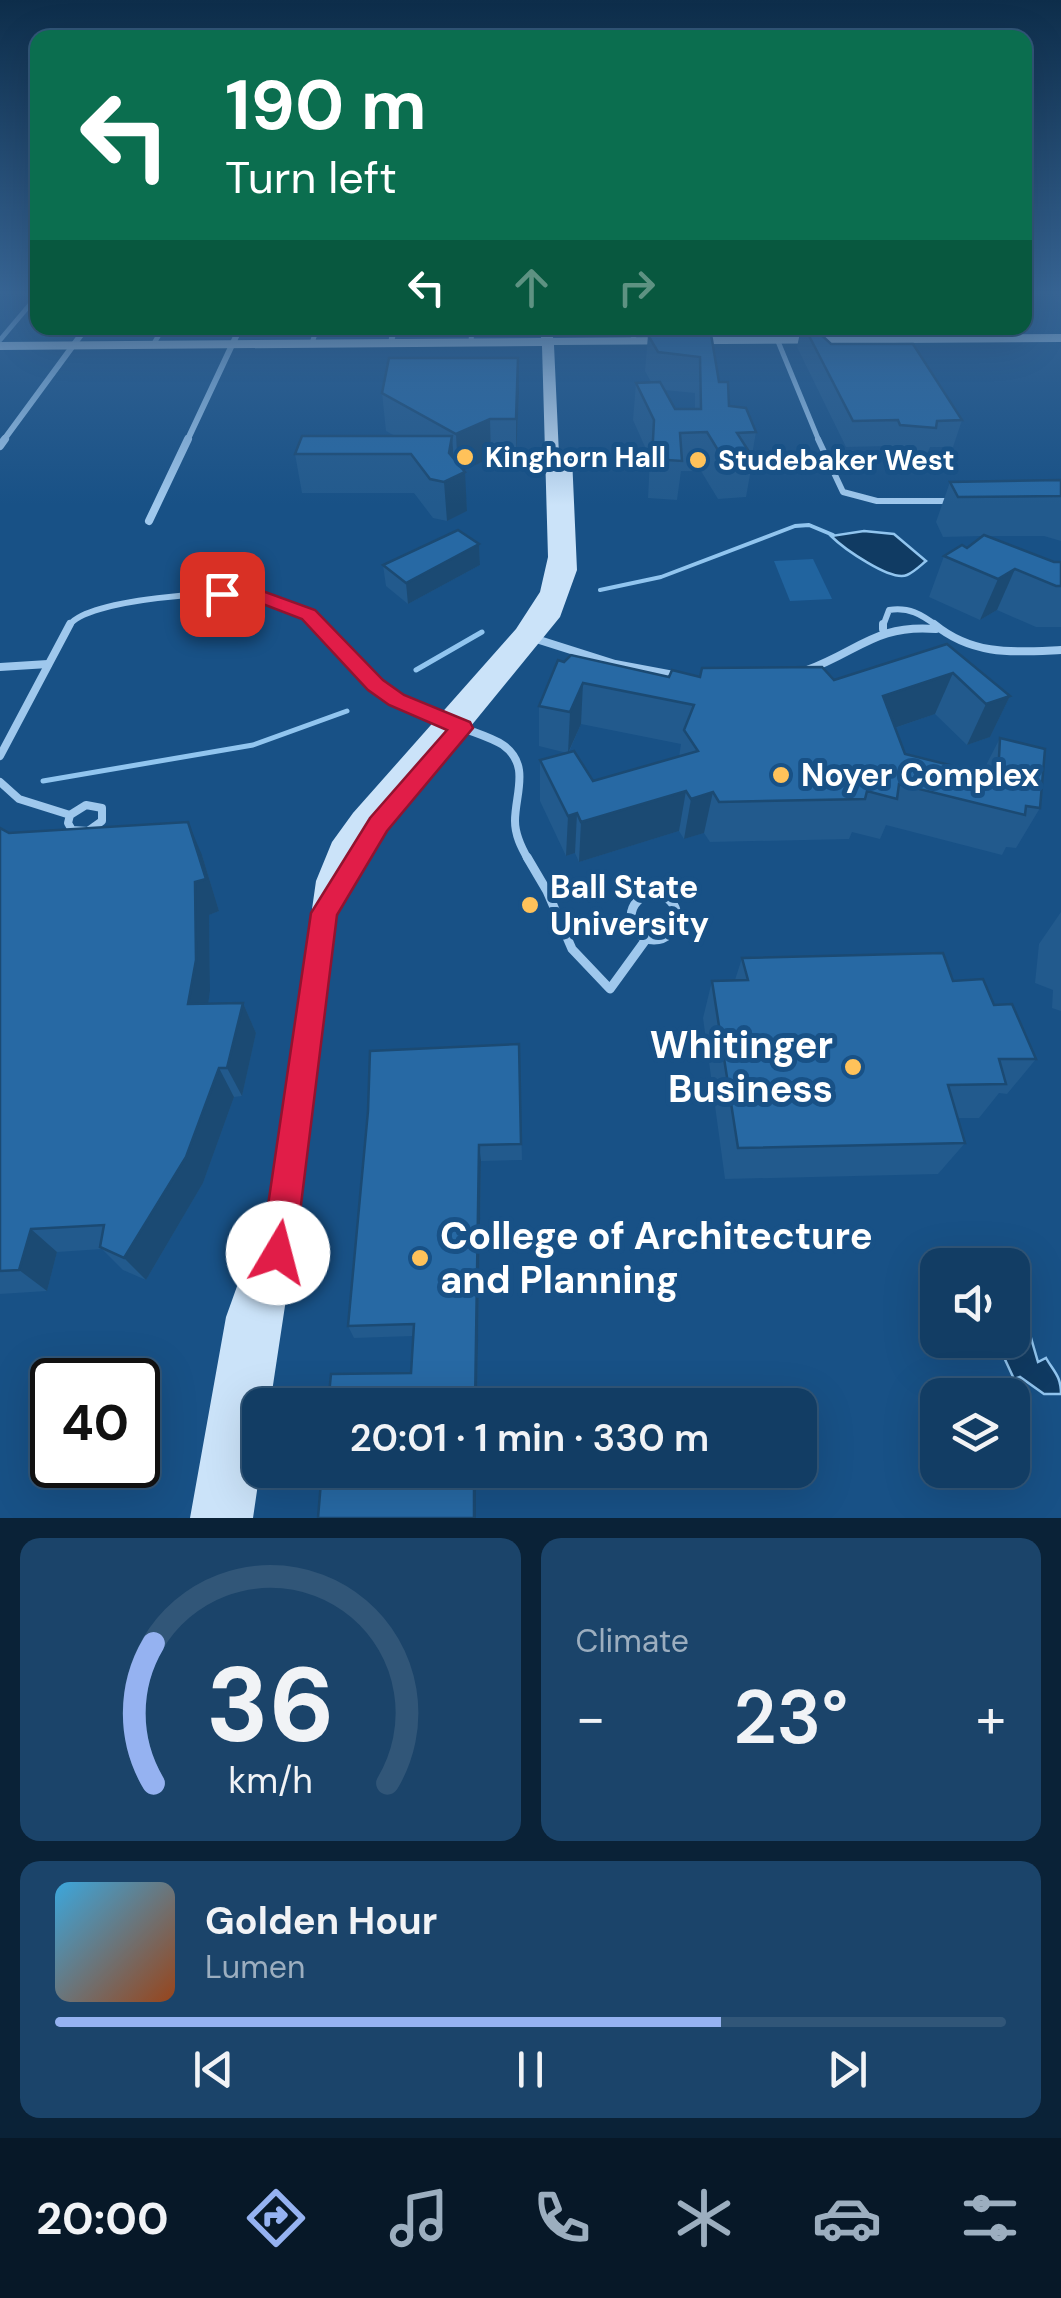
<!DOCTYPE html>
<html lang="en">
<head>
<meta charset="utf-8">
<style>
	:root { --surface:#123d64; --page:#1b446a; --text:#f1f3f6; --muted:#9caebf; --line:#315678; --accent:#95b2f1 }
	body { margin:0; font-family:"DM Sans",sans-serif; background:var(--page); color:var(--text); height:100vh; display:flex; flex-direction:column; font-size:38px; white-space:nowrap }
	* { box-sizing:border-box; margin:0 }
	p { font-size:32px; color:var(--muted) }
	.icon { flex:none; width:55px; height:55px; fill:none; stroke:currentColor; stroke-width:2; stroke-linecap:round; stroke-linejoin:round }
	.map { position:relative; height:1518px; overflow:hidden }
	.details { display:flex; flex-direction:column; gap:20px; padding:20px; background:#0a2237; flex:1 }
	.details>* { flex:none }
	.guide { position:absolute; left:30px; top:30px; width:1002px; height:305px; border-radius:20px; box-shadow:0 10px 40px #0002,0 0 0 2px var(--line); background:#0b6e4f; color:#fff; overflow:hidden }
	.buttons { position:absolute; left:920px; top:1248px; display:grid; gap:20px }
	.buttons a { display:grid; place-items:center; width:110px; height:110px; border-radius:20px; background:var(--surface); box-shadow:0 10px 40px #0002,0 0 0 2px var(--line); font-size:50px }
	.speed { position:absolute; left:30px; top:1358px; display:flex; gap:20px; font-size:50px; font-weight:700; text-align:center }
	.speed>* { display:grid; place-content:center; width:130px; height:130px; border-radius:50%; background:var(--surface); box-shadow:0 10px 40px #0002,0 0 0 2px var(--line); line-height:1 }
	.speed .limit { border:5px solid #111; border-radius:15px; background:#fff; color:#111 }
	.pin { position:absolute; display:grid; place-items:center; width:85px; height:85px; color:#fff; margin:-42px; border-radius:20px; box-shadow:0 5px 15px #0006 }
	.me { position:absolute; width:110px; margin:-55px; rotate:8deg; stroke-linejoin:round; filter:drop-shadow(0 0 8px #0008) }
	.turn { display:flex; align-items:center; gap:35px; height:210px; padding:0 30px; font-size:45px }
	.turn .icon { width:130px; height:130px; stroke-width:2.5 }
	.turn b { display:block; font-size:70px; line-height:85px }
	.lanes { display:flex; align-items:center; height:95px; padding:0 30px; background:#0003; justify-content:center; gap:50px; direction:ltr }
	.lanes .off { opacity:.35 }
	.big { font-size:75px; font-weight:600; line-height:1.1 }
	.details .widget { flex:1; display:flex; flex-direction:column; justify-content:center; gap:15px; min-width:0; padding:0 35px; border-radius:20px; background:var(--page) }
	.details .dial { align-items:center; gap:0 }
	.dial svg { height:260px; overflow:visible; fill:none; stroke:var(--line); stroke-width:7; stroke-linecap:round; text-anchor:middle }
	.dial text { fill:var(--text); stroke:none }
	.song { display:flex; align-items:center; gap:30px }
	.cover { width:120px; height:120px; border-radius:15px; background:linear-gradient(135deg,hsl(200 70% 55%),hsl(20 70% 35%)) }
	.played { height:10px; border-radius:5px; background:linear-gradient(90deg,var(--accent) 70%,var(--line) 70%) }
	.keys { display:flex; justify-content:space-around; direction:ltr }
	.heat { display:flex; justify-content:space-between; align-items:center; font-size:55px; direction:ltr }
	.details .tiles { flex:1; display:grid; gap:20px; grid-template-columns:1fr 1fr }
	.widget:last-child { grid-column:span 2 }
	.trip { position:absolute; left:242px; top:1388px; width:575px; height:100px; border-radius:20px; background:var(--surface); box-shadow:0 10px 40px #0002,0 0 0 2px var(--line); font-weight:600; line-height:100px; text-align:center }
	.dock { display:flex; height:160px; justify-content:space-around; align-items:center; background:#071828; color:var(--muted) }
	.dock .icon { width:70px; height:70px }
	.dock .current { color:var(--accent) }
	.dock b { font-size:45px; color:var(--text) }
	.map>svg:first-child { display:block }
	.green { fill:#21649f }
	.water { fill:#103b63; stroke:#91c5ef; stroke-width:2.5 }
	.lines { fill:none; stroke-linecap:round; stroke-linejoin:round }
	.stream-far1 { stroke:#91c5ef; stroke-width:4 }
	.stream { stroke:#91c5ef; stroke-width:5 }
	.lane-far3 { stroke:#9fc8ed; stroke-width:5 }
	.lane-far2 { stroke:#9fc8ed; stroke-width:6 }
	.lane-far1 { stroke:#9fc8ed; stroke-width:8 }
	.lane { stroke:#9fc8ed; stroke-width:9 }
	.street-far1 { stroke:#9fc8ed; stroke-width:6 }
	.street { stroke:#9fc8ed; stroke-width:8 }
	.secondary { fill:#cbe3f9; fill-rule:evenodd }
	.wall { fill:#225a8d; fill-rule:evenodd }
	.shaded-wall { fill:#1b4a73 }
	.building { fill:#2769a4; stroke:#1b4a73; stroke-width:2.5 }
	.route { fill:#e11d48; stroke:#92132f; stroke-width:2.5 }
	.poi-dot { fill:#ffc25a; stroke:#185186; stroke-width:4 }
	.labels { text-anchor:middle; stroke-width:10; stroke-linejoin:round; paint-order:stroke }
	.far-poi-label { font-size:28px; font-weight:bold; fill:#fff; stroke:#185186; text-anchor:start }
	.poi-label { font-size:32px; font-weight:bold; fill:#fff; stroke:#185186; text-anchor:start }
	.near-poi-label { font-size:38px; font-weight:bold; fill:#fff; stroke:#185186; text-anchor:end }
</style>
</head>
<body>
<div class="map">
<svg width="1061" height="1518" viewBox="0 0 1061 1518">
	<rect width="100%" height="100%" fill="#185186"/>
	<path class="green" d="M813 559 832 599 790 601 774 561Z"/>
	<g class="water">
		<path d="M864 531 894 534 926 561C921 565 914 572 907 575 891 582 843 548 831 536Z"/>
		<path d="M1013 1320 1029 1331 1038 1362 1046 1358C1054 1372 1061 1376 1061 1394H1044L1020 1377 1014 1379 996 1340H1012Z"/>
	</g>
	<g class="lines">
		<path class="stream-far1" d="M600 590 661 577 795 526 809 525 833 535"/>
		<g class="stream">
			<path d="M416 670 482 632"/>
			<path d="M43 781 253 745 347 711"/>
		</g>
		<g class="lane-far3">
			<path d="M632 328 634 340"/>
			<path d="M777 339 819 441"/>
			<path d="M0 340 38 295"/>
			<path d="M471 342 472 328"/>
			<path d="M312 343 317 328"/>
			<path d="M153 345 163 328"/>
		</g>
		<g class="lane-far2">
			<path d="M818 439 843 492 877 501H950"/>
			<path d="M69 626C84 599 227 589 258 595 280 600 306 611 321 626"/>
			<path d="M883 626 889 610C909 607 921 614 937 626"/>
		</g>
		<g class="lane-far1">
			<path d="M318 624C366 675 380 693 445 721"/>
			<path d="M883 624V629"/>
			<path d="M934 624C973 656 1013 652 1061 650"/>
			<path d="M533 638 615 664 679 676"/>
			<path d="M0 667 48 664"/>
			<path d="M807 670C859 651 876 624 936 629"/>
			<path d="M458 726C472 732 491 737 503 745 531 765 515 794 515 821 515 835 521 847 528 859"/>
			<path d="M0 756 70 624"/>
			<path d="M0 782 19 799 70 815"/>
			<path d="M86 805 102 808V821L88 831 72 830 68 823 70 815Z"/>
		</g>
		<g class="lane">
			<path d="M527 857 547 891 572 949 610 989 647 938"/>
			<circle cx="654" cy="917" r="23"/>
		</g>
		<g class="street-far1">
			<path d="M391 343 394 328"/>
			<path d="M3 441 86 328"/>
			<path d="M187 441 240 328"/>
		</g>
		<g class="street">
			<path d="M0 446 5 439"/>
			<path d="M149 521 188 439"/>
		</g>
		<path class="secondary" d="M541 328H553V338L1061 334V342L554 345 559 455 565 453 572 457 577 570 560 617 386 830 334 918 293 1253 270 1405H260V1470L253 1518H190L226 1317 240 1278 264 1247 316 881 332 842 353 813 516 629 540 592 548 557 542 346 0 350V342L541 338Z"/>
	</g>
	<g class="wall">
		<path d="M1050 293H1061V305Z"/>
		<path d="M698 328H710L719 382 729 406 756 432 752 455 753 458 746 497 718 499 701 471H681L677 500 648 498 650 458 633 420 636 383 651 382 645 371 648 335H697ZM664 390 695 393V409H675Z"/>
		<path d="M801 328H814L831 344 962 420 953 447H930L927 454 892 451 890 446 846 447 797 347Z"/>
		<path d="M382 393 519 394 516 457 491 458 464 470 467 511 447 521 433 518 414 493H302L295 454 395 436 386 431Z"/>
		<path d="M1061 480V541L1044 536H988L1054 562H1061V627H1036L997 610 980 620 929 597 944 556 967 548 982 536 943 537 936 522 950 482Z"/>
		<path d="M479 544 480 565 408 604 386 586 383 565Z"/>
		<path d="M947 644 1010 696 990 737 967 745 935 714 895 728 905 754 982 773 1000 738 1040 808 1016 848 1006 847 1002 855 886 825 880 839 852 832 849 839 710 842 704 833 684 839 679 831 579 862 575 853 566 856 540 801V760L567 753 539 746V706L558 660 669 677 834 680ZM581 724 681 744 679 757 593 781 569 752Z"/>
		<path d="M0 828 9 833 202 855 219 911 209 915 210 991 208 1004 243 1003 256 1033 242 1096 234 1097 203 1183 146 1280 123 1270 102 1249 57 1252 47 1291 0 1294Z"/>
		<path d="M1061 912V1011L1052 1008 1053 990 1035 983 1039 944Z"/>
		<path d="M742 958 953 981 994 1005 1036 1059 1007 1094 999 1093 979 1118H958L965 1143 938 1174 725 1179 703 1018 712 981 735 980Z"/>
		<path d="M519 1044 522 1160 481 1161 477 1405H328L411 1373 413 1336 354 1338 348 1326Z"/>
	</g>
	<g class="shaded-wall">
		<path d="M518 358 519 394 516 457V419Z"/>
		<path d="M490 419 491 458 458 473 456 434Z"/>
		<path d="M452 436 455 475 465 472 467 511 447 521 444 482Z"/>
		<path d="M479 544 480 565 408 604 406 583Z"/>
		<path d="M1015 569 997 610 980 620 998 579Z"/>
		<path d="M953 673 935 714 868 737 883 696Z"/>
		<path d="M583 683 581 724 568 753 570 712Z"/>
		<path d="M1010 696 990 737 967 745 986 704Z"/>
		<path d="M686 791 679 831 579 862 581 822Z"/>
		<path d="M713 792 704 833 684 839 691 799Z"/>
		<path d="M577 813 575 853 566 856 568 816Z"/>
		<path d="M188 822 202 855 219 911 209 915 210 991 204 1034 188 1004Z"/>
		<path d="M243 1003 256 1033 242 1096 227 1068Z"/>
		<path d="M219 1068 234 1097 203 1183 146 1280 124 1258Z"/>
		<path d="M479 1145 481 1161 477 1405H475Z"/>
		<path d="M31 1229 57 1252 47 1291 19 1270Z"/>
		<rect x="474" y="1470" width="2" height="48"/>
	</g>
	<g class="building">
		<path d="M699 328H710L719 382H728L729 406 746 408 756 432 737 433 753 458 724 460 707 432 680 433 682 461 652 459 654 420 636 383 660 382 675 409H701L700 357 658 352 648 335H699Z"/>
		<path d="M805 328H814L831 344H913L962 420 937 421 936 428 900 425 898 420 853 421Z"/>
		<path d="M389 358H518L516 419H490L456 434 382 393Z"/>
		<path d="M302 436H452L449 453 465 472 444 482 430 479 411 454H295Z"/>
		<path d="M1061 480V496L958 497 950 482Z"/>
		<path d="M458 530 479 544 406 583 383 565Z"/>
		<path d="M984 535 1054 562H1061V586H1056L1015 569 998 579 944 556 962 545 967 548Z"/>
		<path d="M947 644 1010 696 986 704 953 673 883 696 905 754 998 777 1000 738 1045 749 1040 808 1026 806 1025 815 899 784 897 799 867 791 865 799 719 802 713 792 691 799 686 791 581 822 577 813 568 816 540 760 574 751 593 781 698 751 684 730 694 705 583 683 570 712 539 706 558 660 564 662 571 655 669 677 672 670 700 677 702 668 822 667 834 680Z"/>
		<path d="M188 822 206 879 195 882 196 960 188 1004 243 1003 227 1068H219L186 1157 124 1258 100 1247 104 1225 31 1229 19 1270 0 1271V828L9 833Z"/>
		<path d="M943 953 953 981 983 979 994 1005 1012 1004 1036 1059H999L1006 1084 948 1085 965 1143 738 1148 712 981 748 980 742 958Z"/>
		<path d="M519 1044 521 1144 479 1145 475 1405H328L331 1374 411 1373 414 1324 348 1326 368 1111 370 1051Z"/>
		<path d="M322 1470H474V1518H318Z"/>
	</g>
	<linearGradient id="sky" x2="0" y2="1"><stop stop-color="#0d2d4a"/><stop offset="0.58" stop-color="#376595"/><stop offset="1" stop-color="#376595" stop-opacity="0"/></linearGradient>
	<rect width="1061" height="505" fill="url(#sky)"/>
	<path class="route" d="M222 588 257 589 315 610 383 680 404 695 470 722 473 728 387 831 337 915 295 1253 290 1265 278 1270 266 1265 261 1253 311 913 370 818 447 730 389 705 368 690 302 619 255 601 215 598V590Z"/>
	<g class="poi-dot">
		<circle cx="465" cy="457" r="10"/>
		<circle cx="698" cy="460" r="10"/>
		<circle cx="781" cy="775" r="10"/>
		<circle cx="530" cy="905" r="10"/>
		<circle cx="853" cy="1067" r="10"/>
		<circle cx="420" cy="1258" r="10"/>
	</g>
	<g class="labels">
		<g class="far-poi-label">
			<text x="485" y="467">Kinghorn Hall</text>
			<text x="718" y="470">Studebaker West</text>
		</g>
		<g class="poi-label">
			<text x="801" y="786">Noyer Complex</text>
			<text x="550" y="898">Ball State<tspan x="550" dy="37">University</tspan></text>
		</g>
		<g class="near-poi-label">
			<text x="833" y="1058">Whitinger<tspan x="833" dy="44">Business</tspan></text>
			<text x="440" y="1249" text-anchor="start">College of Architecture<tspan x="440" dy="44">and Planning</tspan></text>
		</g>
	</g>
</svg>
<div class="buttons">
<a><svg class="icon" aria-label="sound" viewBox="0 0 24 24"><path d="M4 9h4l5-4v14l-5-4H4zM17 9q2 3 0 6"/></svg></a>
<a><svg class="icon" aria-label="layers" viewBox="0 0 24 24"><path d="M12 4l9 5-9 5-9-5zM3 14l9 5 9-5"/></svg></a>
</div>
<div class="speed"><div class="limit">40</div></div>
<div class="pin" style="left:222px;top:594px;background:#d93025"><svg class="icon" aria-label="arrive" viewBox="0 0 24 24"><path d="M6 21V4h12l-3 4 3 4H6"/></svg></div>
<svg class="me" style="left:278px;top:1253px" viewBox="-20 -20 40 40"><circle r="19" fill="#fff"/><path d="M0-13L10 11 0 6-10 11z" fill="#e11d48"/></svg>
<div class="trip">20:01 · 1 min · 330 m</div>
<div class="guide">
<div class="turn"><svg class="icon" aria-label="left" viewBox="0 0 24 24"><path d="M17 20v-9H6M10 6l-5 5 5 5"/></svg><div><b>190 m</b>Turn left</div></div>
<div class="lanes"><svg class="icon" aria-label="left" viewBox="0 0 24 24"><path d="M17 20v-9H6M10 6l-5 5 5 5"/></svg><svg class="icon off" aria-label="ahead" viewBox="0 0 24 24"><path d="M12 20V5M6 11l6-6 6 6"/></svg><svg class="icon off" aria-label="right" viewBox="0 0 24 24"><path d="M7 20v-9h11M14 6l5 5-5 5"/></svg></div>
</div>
</div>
<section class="details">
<div class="tiles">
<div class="widget dial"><svg viewBox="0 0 100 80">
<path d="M14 69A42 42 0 1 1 86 69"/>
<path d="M14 69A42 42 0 0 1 14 26" stroke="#95b2f1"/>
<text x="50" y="56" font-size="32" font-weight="700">36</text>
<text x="50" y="72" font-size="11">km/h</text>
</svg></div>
<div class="widget"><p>Climate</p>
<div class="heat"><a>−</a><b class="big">23°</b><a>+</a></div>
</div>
<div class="widget">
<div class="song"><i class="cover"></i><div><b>Golden Hour</b><p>Lumen</p></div></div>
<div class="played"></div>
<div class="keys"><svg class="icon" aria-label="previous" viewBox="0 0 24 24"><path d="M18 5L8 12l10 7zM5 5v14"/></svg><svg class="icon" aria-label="pause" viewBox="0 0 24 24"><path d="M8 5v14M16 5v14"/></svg><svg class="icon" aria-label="next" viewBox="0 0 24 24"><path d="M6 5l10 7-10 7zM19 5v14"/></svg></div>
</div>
</div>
</section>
<nav class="dock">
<b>20:00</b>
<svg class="icon current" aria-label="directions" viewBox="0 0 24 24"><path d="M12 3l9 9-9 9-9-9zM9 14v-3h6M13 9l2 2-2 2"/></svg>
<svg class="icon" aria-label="music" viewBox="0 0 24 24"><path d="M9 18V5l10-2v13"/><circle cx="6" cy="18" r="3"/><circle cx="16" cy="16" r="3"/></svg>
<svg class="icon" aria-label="phone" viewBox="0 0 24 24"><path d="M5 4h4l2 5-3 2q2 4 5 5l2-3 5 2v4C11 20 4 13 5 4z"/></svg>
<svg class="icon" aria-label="climate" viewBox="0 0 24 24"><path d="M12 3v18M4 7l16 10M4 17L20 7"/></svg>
<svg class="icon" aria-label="car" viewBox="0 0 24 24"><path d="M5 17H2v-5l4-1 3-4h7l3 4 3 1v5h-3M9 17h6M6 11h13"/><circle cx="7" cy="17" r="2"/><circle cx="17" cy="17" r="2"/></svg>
<svg class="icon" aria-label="filters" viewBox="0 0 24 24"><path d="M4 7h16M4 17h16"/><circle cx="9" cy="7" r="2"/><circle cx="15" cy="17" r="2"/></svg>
</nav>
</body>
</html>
